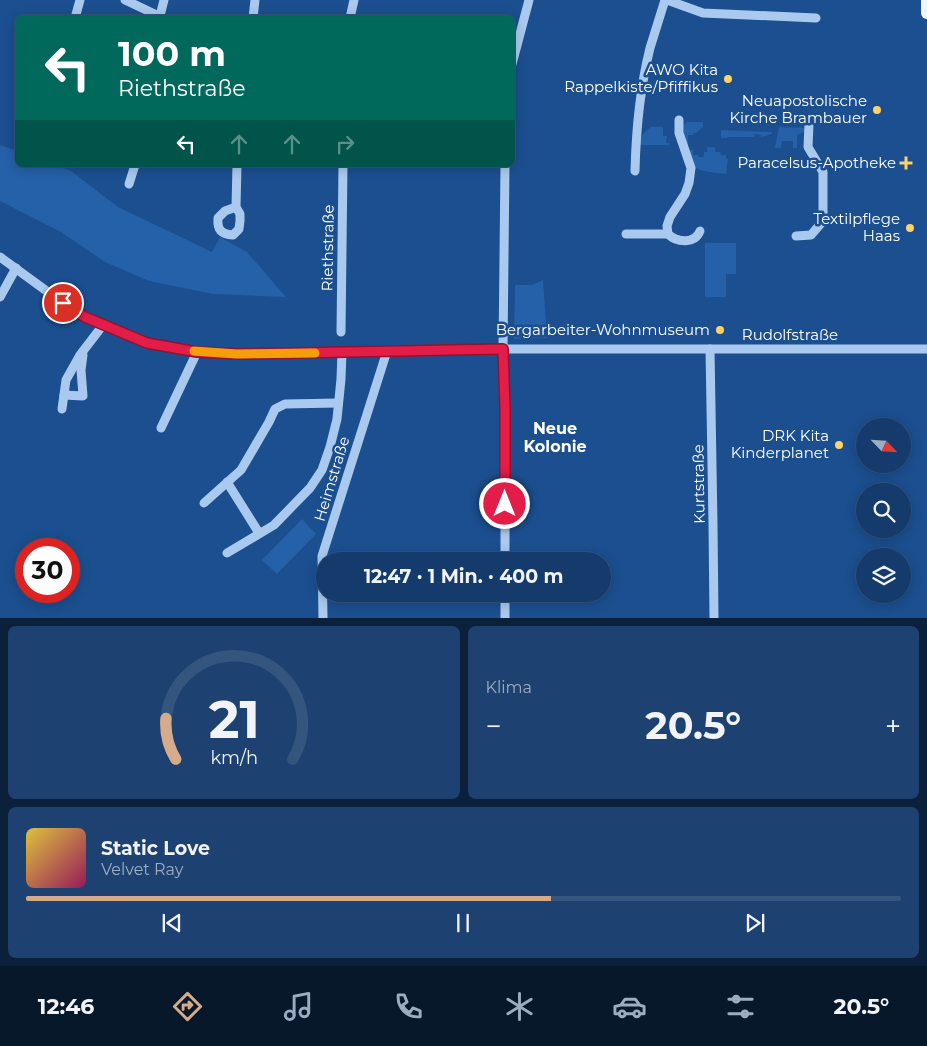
<!DOCTYPE html>
<html lang="de">
<head>
<meta charset="utf-8">
<style>
	:root { --surface:#143b6b; --page:#1d4271; --text:#f1f3f6; --muted:#9dadc1; --line:#33557e; --accent:#d6ab8b }
	body { margin:0; font-family:Montserrat,sans-serif; background:var(--page); color:var(--text); height:100vh; display:flex; flex-direction:column; font-size:19px; white-space:nowrap }
	* { box-sizing:border-box; margin:0 }
	p { font-size:16px; color:var(--muted) }
	.icon { flex:none; width:28px; height:28px; fill:none; stroke:currentColor; stroke-width:2; stroke-linecap:round; stroke-linejoin:round }
	.map { position:relative; height:618px; overflow:hidden }
	.drawer { display:flex; flex-direction:column; gap:8px; padding:8px; background:#0b203b; flex:1 }
	.drawer>* { flex:none }
	.banner { position:absolute; left:15px; top:15px; width:500px; height:152px; border-radius:8px; box-shadow:0 2px 12px #0003,0 0 0 1px var(--line); background:#00695c; color:#fff; overflow:hidden }
	.needle { width:32px; rotate:115deg }
	.controls { position:absolute; left:856px; top:418px; display:grid; gap:10px }
	.controls a { display:grid; place-items:center; width:55px; height:55px; border-radius:50%; background:var(--surface); box-shadow:0 2px 12px #0003,0 0 0 1px var(--line); font-size:25px }
	.speed { position:absolute; left:15px; top:538px; display:flex; gap:10px; font-size:25px; font-weight:700; text-align:center }
	.speed>* { display:grid; place-content:center; width:65px; height:65px; border-radius:50%; background:var(--surface); box-shadow:0 2px 12px #0003,0 0 0 1px var(--line); line-height:1 }
	.speed .limit { border:8px solid #d22; background:#fff; color:#111 }
	.pin { position:absolute; display:grid; place-items:center; width:42px; height:42px; color:#fff; margin:-21px; border:2px solid #fff; border-radius:50%; box-shadow:0 1px 5px #0007 }
	.me { position:absolute; width:55px; margin:-28px; rotate:0deg; stroke-linejoin:round; filter:drop-shadow(0 0 4px #0008) }
	.turn { display:flex; align-items:center; gap:18px; height:105px; padding:0 20px; font-size:22px }
	.turn .icon { width:65px; height:65px; stroke-width:2.5 }
	.turn b { display:block; font-size:35px; line-height:42px }
	.lanes { display:flex; align-items:center; height:48px; padding:0 20px; background:#0003; justify-content:center; gap:25px; direction:ltr }
	.lanes .off { opacity:.35 }
	.big { font-size:38px; font-weight:700; line-height:1.1 }
	.drawer .tile { flex:1; display:flex; flex-direction:column; justify-content:center; gap:8px; min-width:0; padding:0 18px; border-radius:8px; background:var(--page) }
	.drawer .dial { align-items:center; gap:0 }
	.dial svg { height:130px; overflow:visible; fill:none; stroke:var(--line); stroke-width:7; stroke-linecap:round; text-anchor:middle }
	.dial text { fill:var(--text); stroke:none }
	.song { display:flex; align-items:center; gap:15px }
	.cover { width:60px; height:60px; border-radius:8px; background:linear-gradient(135deg,hsl(50 70% 55%),hsl(330 70% 35%)) }
	.played { height:5px; border-radius:2px; background:linear-gradient(90deg,var(--accent) 60%,var(--line) 60%) }
	.keys { display:flex; justify-content:space-around; direction:ltr }
	.heat { display:flex; justify-content:space-between; align-items:center; font-size:28px; direction:ltr }
	.drawer .tiles { flex:1; display:grid; gap:8px; grid-template-columns:1fr 1fr }
	.tile:last-child { grid-column:span 2 }
	.trip { position:absolute; left:316px; top:552px; width:295px; height:50px; border-radius:25px; background:var(--surface); box-shadow:0 2px 12px #0003,0 0 0 1px var(--line); font-weight:700; line-height:50px; text-align:center }
	.tab-bar { display:flex; height:80px; justify-content:space-around; align-items:center; background:#08182b; color:var(--muted) }
	.tab-bar .icon { width:35px; height:35px }
	.tab-bar .on { color:var(--accent) }
	.tab-bar b { font-size:22px; color:var(--text) }
	.map>svg:first-child { display:block }
	.green { fill:#2461a8 }
	.lines { fill:none; stroke-linecap:round; stroke-linejoin:round }
	.minor { stroke:#a9c9ee; stroke-width:9 }
	.major { stroke:#f0f6ff; stroke-width:12 }
	.route-casing { stroke:#92132f; stroke-width:12 }
	.route { stroke:#e11d48; stroke-width:9 }
	.slow { stroke:#f59e0b; stroke-width:9 }
	.poi-dot { fill:#ffd166; stroke:#1b4f8f; stroke-width:2 }
	.labels { text-anchor:middle; stroke-width:5; stroke-linejoin:round; paint-order:stroke }
	.poi-label { font-size:15px; fill:#fff; stroke:#1b4f8f; text-anchor:end }
	.street-label { font-size:15px; fill:#fff; stroke:#1b4f8f }
	.neighbourhood-label { font-size:16px; font-weight:bold; fill:#fff; stroke:#1b4f8f }
</style>
</head>
<body>
<div class="map">
<svg width="927" height="619" viewBox="0 0 927 619">
	<rect width="100%" height="100%" fill="#1b4f8f"/>
	<g class="green">
		<path d="M687 122H703V127L696 133H693V135H688V150H693V155H698L699 157H704V152H707V147H715V152H720L721 155H726V159H728L726 174C718 173 705 172 698 169 687 164 682 135 684 124Z"/>
		<path d="M651 127H663V136H667L666 143H669V145H638C640 136 644 132 651 127Z"/>
		<path d="M779 127 803 128 805 130 804 132 797 135V148H793V141H782L781 148H775Z"/>
		<path d="M721 130 772 132V134L761 137V135L755 134 754 137H727V138H721Z"/>
		<path d="M0 145 17 151 18 165H54L71 171 118 207 212 252 220 237 247 252 286 297 213 294 149 281 105 262 61 232 0 201Z"/>
		<path d="M705 243H736V274H726V297H705Z"/>
		<path d="M543 280 547 338 514 339 515 285H532Z"/>
		<path d="M302 519 316 534 277 574 262 560Z"/>
	</g>
	<g class="lines">
		<g class="minor">
			<path d="M125 0 163 18"/>
			<path d="M667 0 703 13 816 18"/>
			<path d="M160 16 164 0"/>
			<path d="M75 18 80 0"/>
			<path d="M253 18 255 0"/>
			<path d="M350 18 354 0"/>
			<path d="M512 64 529 0"/>
			<path d="M679 120V133L691 168 689 183 685 194 670 217 667 226 668 234C677 243 695 244 700 231"/>
			<path d="M505 165 503 349 505 409V561"/>
			<path d="M635 171C636 130 640 88 650 48 655 32 660 16 665 0"/>
			<path d="M129 184 135 165"/>
			<path d="M236 207 225 211 218 218C217 230 221 234 233 235L239 229 240 221V214L236 207 237 165"/>
			<path d="M626 234H668"/>
			<path d="M796 236 811 235 823 221V172L808 147 809 124"/>
			<path d="M0 257 63 303 85 317 103 325 147 343 197 352 237 354 503 349H927"/>
			<path d="M0 297 16 268"/>
			<path d="M341 332 343 165"/>
			<path d="M710 349 713 524 714 619"/>
			<path d="M64 395 83 396 81 370 83 355"/>
			<path d="M62 409 66 380 80 355 103 325"/>
			<path d="M161 428 197 352"/>
			<path d="M227 482 259 533"/>
			<path d="M204 503 241 470 269 422 275 409 285 404 338 403"/>
			<path d="M227 553 274 525 310 488 322 470 330 447 337 419 341 379 342 352"/>
			<path d="M505 594V619"/>
			<path d="M323 619 322 556 387 351"/>
		</g>
		<path class="major" d="M927 0V13"/>
	</g>
	<g class="lines">
		<g class="route-casing">
			<path id="route" d="M63 303 85 317 147 343 197 352 237 354 503 349 505 408V504"/>
		</g>
		<use href="#route" class="route"/>
		<path class="slow" d="M194 351 237 354 315 353"/>
	</g>
	<g class="poi-dot">
		<circle cx="728" cy="79" r="5"/>
		<circle cx="877" cy="110" r="5"/>
		<path d="M903.5 155.5h5v5h5v5h-5v5h-5v-5h-5v-5h5z"/>
		<circle cx="910" cy="228" r="5"/>
		<circle cx="720" cy="330" r="5"/>
		<circle cx="839" cy="445" r="5"/>
	</g>
	<g class="labels">
		<g class="poi-label">
			<text x="718" y="75">AWO Kita<tspan x="718" dy="17">Rappelkiste/Pfiffikus</tspan></text>
			<text x="867" y="106">Neuapostolische<tspan x="867" dy="17">Kirche Brambauer</tspan></text>
			<text x="896" y="168">Paracelsus-Apotheke</text>
			<text x="900" y="224">Textilpflege<tspan x="900" dy="17">Haas</tspan></text>
			<text x="710" y="335">Bergarbeiter-Wohnmuseum</text>
			<text x="829" y="441">DRK Kita<tspan x="829" dy="17">Kinderplanet</tspan></text>
		</g>
		<g class="street-label">
			<text transform="translate(328 248) rotate(-89)" y="5">Riethstraße</text>
			<text x="790" y="340">Rudolfstraße</text>
			<text transform="translate(332 479) rotate(-73)" y="5">Heimstraße</text>
			<text transform="translate(699 484) rotate(-91)" y="5">Kurtstraße</text>
		</g>
		<g class="neighbourhood-label">
			<text x="555" y="434">Neue<tspan x="555" dy="18">Kolonie</tspan></text>
		</g>
	</g>
</svg>
<div class="controls">
<a><svg class="needle" viewBox="-14 -14 28 28"><path d="M0-13l5 13h-10z" fill="#e53935"/><path d="M0 13l5-13h-10z" fill="#9dadc1"/></svg></a>
<a><svg class="icon" aria-label="search" viewBox="0 0 24 24"><circle cx="10" cy="10" r="6"/><path d="M15 15l6 6"/></svg></a>
<a><svg class="icon" aria-label="layers" viewBox="0 0 24 24"><path d="M12 4l9 5-9 5-9-5zM3 14l9 5 9-5"/></svg></a>
</div>
<div class="speed"><div class="limit">30</div></div>
<div class="pin" style="left:63px;top:303px;background:#d93025"><svg class="icon" aria-label="arrive" viewBox="0 0 24 24"><path d="M6 21V4h12l-3 4 3 4H6"/></svg></div>
<svg class="me" style="left:505px;top:504px" viewBox="-20 -20 40 40"><circle r="17" fill="#e11d48" stroke="#fff" stroke-width="3"/><path d="M0-11L8 9 0 5-8 9z" fill="#fff"/></svg>
<div class="trip">12:47 · 1 Min. · 400 m</div>
<div class="banner">
<div class="turn"><svg class="icon" aria-label="left" viewBox="0 0 24 24"><path d="M17 20v-9H6M10 6l-5 5 5 5"/></svg><div><b>100 m</b>Riethstraße</div></div>
<div class="lanes"><svg class="icon" aria-label="left" viewBox="0 0 24 24"><path d="M17 20v-9H6M10 6l-5 5 5 5"/></svg><svg class="icon off" aria-label="ahead" viewBox="0 0 24 24"><path d="M12 20V5M6 11l6-6 6 6"/></svg><svg class="icon off" aria-label="ahead" viewBox="0 0 24 24"><path d="M12 20V5M6 11l6-6 6 6"/></svg><svg class="icon off" aria-label="right" viewBox="0 0 24 24"><path d="M7 20v-9h11M14 6l5 5-5 5"/></svg></div>
</div>
</div>
<section class="drawer">
<div class="tiles">
<div class="tile dial"><svg viewBox="0 0 100 80">
<path d="M14 69A42 42 0 1 1 86 69"/>
<path d="M14 69A42 42 0 0 1 8 44" stroke="#d6ab8b"/>
<text x="50" y="56" font-size="32" font-weight="700">21</text>
<text x="50" y="72" font-size="11">km/h</text>
</svg></div>
<div class="tile"><p>Klima</p>
<div class="heat"><a>−</a><b class="big">20.5°</b><a>+</a></div>
</div>
<div class="tile">
<div class="song"><i class="cover"></i><div><b>Static Love</b><p>Velvet Ray</p></div></div>
<div class="played"></div>
<div class="keys"><svg class="icon" aria-label="previous" viewBox="0 0 24 24"><path d="M18 5L8 12l10 7zM5 5v14"/></svg><svg class="icon" aria-label="pause" viewBox="0 0 24 24"><path d="M8 5v14M16 5v14"/></svg><svg class="icon" aria-label="next" viewBox="0 0 24 24"><path d="M6 5l10 7-10 7zM19 5v14"/></svg></div>
</div>
</div>
</section>
<nav class="tab-bar">
<b>12:46</b>
<svg class="icon on" aria-label="directions" viewBox="0 0 24 24"><path d="M12 3l9 9-9 9-9-9zM9 14v-3h6M13 9l2 2-2 2"/></svg>
<svg class="icon" aria-label="music" viewBox="0 0 24 24"><path d="M9 18V5l10-2v13"/><circle cx="6" cy="18" r="3"/><circle cx="16" cy="16" r="3"/></svg>
<svg class="icon" aria-label="phone" viewBox="0 0 24 24"><path d="M5 4h4l2 5-3 2q2 4 5 5l2-3 5 2v4C11 20 4 13 5 4z"/></svg>
<svg class="icon" aria-label="climate" viewBox="0 0 24 24"><path d="M12 3v18M4 7l16 10M4 17L20 7"/></svg>
<svg class="icon" aria-label="car" viewBox="0 0 24 24"><path d="M5 17H2v-5l4-1 3-4h7l3 4 3 1v5h-3M9 17h6M6 11h13"/><circle cx="7" cy="17" r="2"/><circle cx="17" cy="17" r="2"/></svg>
<svg class="icon" aria-label="filters" viewBox="0 0 24 24"><path d="M4 7h16M4 17h16"/><circle cx="9" cy="7" r="2"/><circle cx="15" cy="17" r="2"/></svg>
<b>20.5°</b>
</nav>
</body>
</html>
